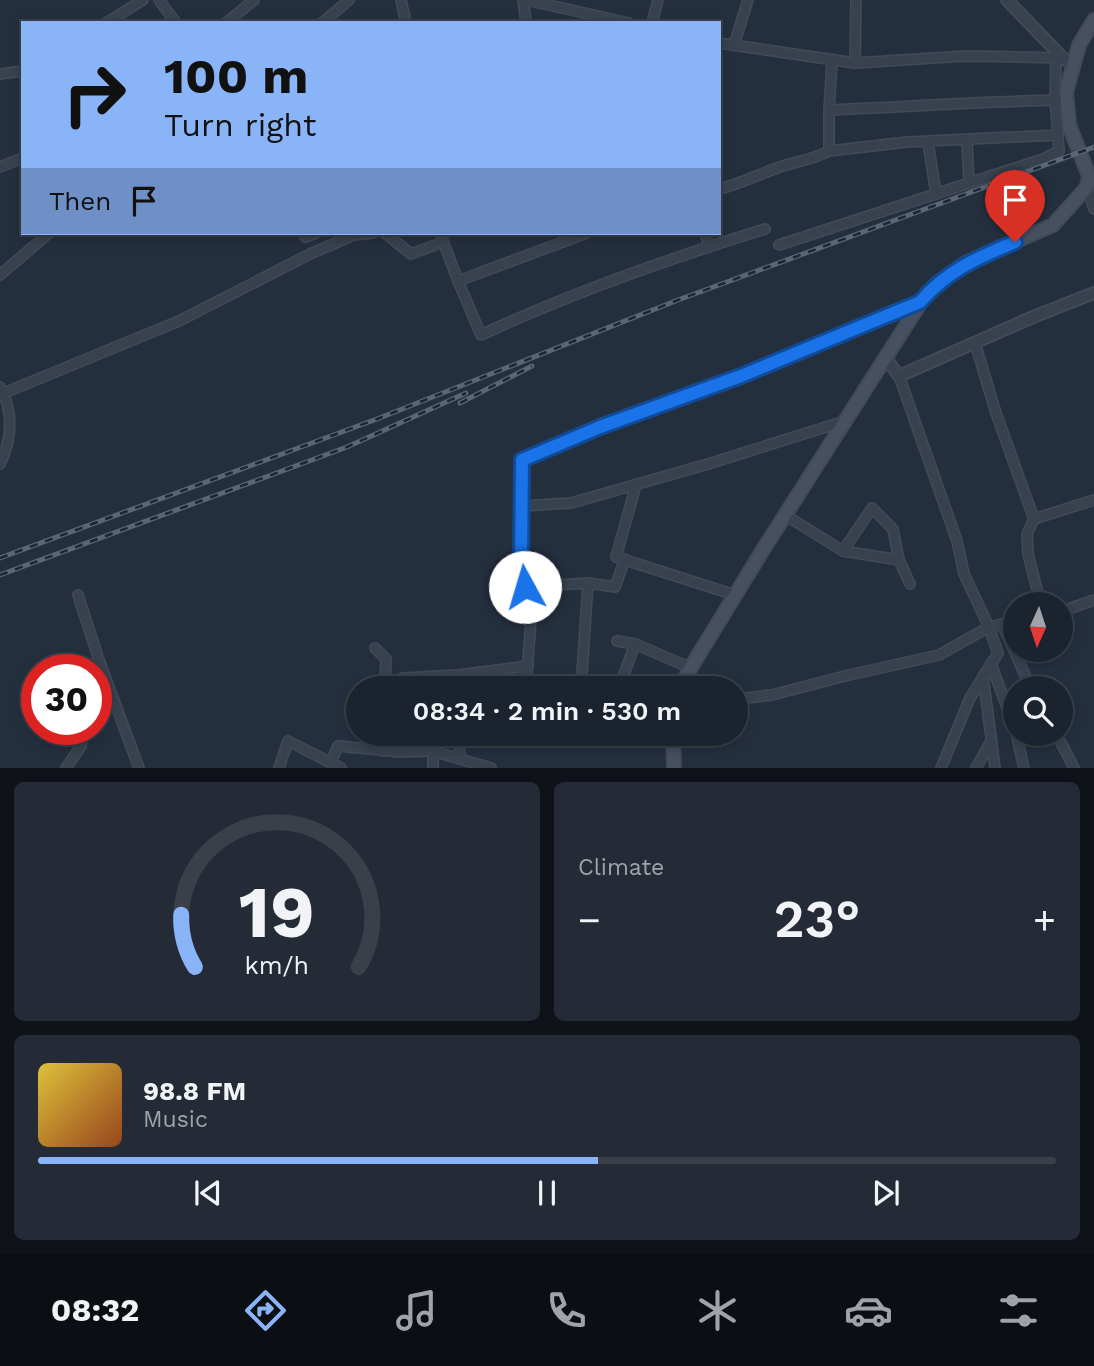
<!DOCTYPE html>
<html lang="en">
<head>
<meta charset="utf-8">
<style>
	:root { --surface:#1b232e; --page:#242b36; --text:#f1f3f6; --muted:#a0a4aa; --line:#39404a; --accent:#8ab4f8 }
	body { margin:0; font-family:"Work Sans",sans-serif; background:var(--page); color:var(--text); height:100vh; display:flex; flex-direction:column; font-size:26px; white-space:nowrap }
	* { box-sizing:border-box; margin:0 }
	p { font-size:23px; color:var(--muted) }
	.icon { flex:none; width:38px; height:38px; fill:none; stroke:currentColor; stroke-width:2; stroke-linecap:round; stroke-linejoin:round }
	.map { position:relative; height:768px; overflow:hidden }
	.side { display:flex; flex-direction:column; gap:14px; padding:14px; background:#0f1319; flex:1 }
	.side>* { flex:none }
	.guide { position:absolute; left:21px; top:21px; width:700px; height:214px; border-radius:0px; box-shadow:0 4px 10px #0003,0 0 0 2px var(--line); background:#8ab4f8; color:#111; overflow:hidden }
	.needle { width:46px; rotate:183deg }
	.buttons { position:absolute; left:1003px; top:592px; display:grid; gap:14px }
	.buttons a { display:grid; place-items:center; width:70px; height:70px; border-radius:50%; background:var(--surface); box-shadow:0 4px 10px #0003,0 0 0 2px var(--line); font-size:35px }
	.speed { position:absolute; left:21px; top:654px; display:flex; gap:14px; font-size:35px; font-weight:700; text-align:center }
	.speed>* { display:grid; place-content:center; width:91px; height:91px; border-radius:50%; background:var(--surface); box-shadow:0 4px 10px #0003,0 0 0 2px var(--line); line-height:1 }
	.speed .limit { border:10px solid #d22; background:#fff; color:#111 }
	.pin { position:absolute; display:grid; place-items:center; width:60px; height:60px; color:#fff; margin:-72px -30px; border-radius:50% 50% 50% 0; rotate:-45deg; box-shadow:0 0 7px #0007 }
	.pin .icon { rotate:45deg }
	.me { position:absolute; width:77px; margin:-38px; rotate:354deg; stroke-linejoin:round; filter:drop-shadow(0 0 5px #0008) }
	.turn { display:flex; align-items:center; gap:24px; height:147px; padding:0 28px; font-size:32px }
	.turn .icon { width:91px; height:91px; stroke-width:2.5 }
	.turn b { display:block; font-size:49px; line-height:60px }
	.then { display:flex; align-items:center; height:66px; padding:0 28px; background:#0003; gap:14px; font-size:26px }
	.big { font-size:52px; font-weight:600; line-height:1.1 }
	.side .tile { flex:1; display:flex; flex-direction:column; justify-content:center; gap:10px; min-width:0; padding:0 24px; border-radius:10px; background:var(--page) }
	.side .dial { align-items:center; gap:0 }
	.dial svg { height:182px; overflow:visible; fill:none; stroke:var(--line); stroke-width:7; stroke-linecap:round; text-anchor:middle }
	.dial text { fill:var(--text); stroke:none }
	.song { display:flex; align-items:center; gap:21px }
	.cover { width:84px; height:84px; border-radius:10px; background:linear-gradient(135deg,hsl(50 70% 55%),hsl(20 70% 35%)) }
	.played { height:7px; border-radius:4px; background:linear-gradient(90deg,var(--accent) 55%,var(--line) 55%) }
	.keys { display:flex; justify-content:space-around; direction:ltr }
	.heat { display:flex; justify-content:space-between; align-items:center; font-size:38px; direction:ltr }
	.side .tiles { flex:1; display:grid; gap:14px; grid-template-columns:1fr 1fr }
	.tile:last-child { grid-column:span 2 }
	.trip { position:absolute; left:346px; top:676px; width:402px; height:70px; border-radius:35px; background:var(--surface); box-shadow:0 4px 10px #0003,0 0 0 2px var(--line); font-weight:600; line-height:70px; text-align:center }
	.menu { display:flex; height:112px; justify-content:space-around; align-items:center; background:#0b0e12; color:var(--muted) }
	.menu .icon { width:49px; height:49px }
	.menu .selected { color:var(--accent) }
	.menu b { font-size:32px; color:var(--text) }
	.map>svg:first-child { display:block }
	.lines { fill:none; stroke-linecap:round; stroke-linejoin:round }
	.minor-casing { stroke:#414a57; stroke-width:12 }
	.tertiary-casing { stroke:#414a57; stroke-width:14 }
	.secondary-casing { stroke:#414a57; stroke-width:16 }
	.minor { stroke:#38414e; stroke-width:9 }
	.tertiary { stroke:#38414e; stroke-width:10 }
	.secondary { stroke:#465061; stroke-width:12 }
	.rail-casing { stroke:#5a6575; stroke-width:5 }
	.rail { stroke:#1d2633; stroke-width:2.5; stroke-dasharray:8; stroke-linecap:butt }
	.route-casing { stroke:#114b97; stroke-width:18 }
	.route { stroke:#1a73e8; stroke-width:12 }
</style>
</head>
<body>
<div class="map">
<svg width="1094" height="768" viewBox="0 0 1094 768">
	<rect width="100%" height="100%" fill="#242f3e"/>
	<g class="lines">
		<g class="minor-casing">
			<g id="minor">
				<path d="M159 0 176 23"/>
				<path d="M401 0 406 23"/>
				<path d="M523 0 526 23"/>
				<path d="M526 0 629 23"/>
				<path d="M106 23 143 0"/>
				<path d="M226 23 254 0"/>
				<path d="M322 23 349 0"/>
				<path d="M652 23 658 0"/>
				<path d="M719 43 855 63 965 56 1063 58"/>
				<path d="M734 45 748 0"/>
				<path d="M855 63 856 0"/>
				<path d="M0 74 23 71"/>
				<path d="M829 110 832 61"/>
				<path d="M967 140 969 184"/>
				<path d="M928 142 936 194"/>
				<path d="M829 151 907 142 1058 135 1055 100 1056 58"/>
				<path d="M0 167 23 158"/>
				<path d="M1087 187 1094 209"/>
				<path d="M719 189C740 184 757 175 777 168 796 161 810 161 829 151V110C908 107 987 101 1066 100"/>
				<path d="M385 233 411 254 435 245"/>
				<path d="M440 233 458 281"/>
				<path d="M587 233 458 281 481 335C573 292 668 259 765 229"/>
				<path d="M705 233 709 246"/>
				<path d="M305 237 316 233"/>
				<path d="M779 245 1043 159 1059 151 1058 135"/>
				<path d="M0 275 49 233"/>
				<path d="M975 343 996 413 1034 519"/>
				<path d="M0 387C14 411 12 440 0 464"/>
				<path d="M4 393 179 321 310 254 354 235 373 233"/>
				<path d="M636 485 616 557 735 595"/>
				<path d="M522 506 571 503 708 464 845 421"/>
				<path d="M785 515 843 551 899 560 910 584"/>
				<path d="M843 551 872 508 893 529 899 560"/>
				<path d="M588 583 615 587 625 559"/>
				<path d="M525 587 588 583 581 688"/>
				<path d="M78 595 99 660 139 768"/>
				<path d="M1038 604 1039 597 1028 554 1027 534 1034 519 1094 500"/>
				<path d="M1060 612 1094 600"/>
				<path d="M1002 624 1031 688"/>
				<path d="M617 641 635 644"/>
				<path d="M375 648 386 659 385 688"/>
				<path d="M991 664 1015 729"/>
				<path d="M88 670 99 660"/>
				<path d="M458 675 528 666"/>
				<path d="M983 676 995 768"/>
				<path d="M402 688 403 678 458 675V688"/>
				<path d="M526 688 531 619 521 565 522 460 600 427 741 376 921 302"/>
				<path d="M619 688 635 644 691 668"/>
				<path d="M737 699 772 695 845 676 939 655 989 627 964 574 957 541 899 376"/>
				<path d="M401 733 400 752 433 751 460 759 459 733"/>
				<path d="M1016 733 1024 768"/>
				<path d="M1056 733 1074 768"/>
				<path d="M382 751 384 733"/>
				<path d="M433 751V768"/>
				<path d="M460 759 491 768"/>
				<path d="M331 762 338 746 400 752"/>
				<path d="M66 768 81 746 83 730"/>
				<path d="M279 768 288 741 341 768"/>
				<path d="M941 768 970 698 998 653 989 627 1015 621"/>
				<path d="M976 768 990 743"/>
			</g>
		</g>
		<g class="tertiary-casing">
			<g id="tertiary">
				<path d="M1007 0 1063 58 1074 65"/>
				<path d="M885 357 899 376 1033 317 1094 293"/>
			</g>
		</g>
		<g class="secondary-casing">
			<g id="secondary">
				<path d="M682 688 688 672 766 545 921 302 936 284 967 262 1053 225 1087 187 1089 176 1069 125 1066 92 1079 45 1094 20"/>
				<path d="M673 733 674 768"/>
			</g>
		</g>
		<use href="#minor" class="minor"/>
		<use href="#tertiary" class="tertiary"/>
		<use href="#secondary" class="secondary"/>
		<g class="rail-casing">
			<g id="rail">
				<path d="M460 403 532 366"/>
				<path d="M0 558 377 419 678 300 1094 147"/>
				<path d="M0 575 347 447 466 393"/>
			</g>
		</g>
		<use href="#rail" class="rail"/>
	</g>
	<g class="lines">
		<g class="route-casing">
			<path id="route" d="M525 587 521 565 522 460 600 427 741 376 920 302C948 270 977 258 1015 242"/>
		</g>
		<use href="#route" class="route"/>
	</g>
</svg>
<div class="buttons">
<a><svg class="needle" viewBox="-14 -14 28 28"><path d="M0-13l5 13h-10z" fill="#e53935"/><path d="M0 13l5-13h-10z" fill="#a0a4aa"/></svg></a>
<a><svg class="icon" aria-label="search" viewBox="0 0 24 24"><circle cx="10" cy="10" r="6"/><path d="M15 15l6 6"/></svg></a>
</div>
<div class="speed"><div class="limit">30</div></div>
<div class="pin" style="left:1015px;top:242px;background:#d93025"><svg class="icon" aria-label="arrive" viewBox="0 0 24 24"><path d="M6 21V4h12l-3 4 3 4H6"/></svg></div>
<svg class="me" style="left:525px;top:587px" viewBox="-20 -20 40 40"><circle r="19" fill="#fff"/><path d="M0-13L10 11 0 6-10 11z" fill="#1a73e8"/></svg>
<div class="trip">08:34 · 2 min · 530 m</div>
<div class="guide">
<div class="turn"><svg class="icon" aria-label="right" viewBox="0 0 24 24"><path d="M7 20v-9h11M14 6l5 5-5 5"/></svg><div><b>100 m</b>Turn right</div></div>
<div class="then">Then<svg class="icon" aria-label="arrive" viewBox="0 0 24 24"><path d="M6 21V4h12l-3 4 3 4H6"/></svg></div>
</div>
</div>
<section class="side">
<div class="tiles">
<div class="tile dial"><svg viewBox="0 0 100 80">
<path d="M14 69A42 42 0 1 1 86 69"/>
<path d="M14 69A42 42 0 0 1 8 46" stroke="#8ab4f8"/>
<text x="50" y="56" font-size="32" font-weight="700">19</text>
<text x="50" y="72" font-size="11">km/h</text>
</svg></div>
<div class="tile"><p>Climate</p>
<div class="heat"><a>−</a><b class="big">23°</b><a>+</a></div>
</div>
<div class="tile">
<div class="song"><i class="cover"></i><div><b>98.8 FM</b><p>Music</p></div></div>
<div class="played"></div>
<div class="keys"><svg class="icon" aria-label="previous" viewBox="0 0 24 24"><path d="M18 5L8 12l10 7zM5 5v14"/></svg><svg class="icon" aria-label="pause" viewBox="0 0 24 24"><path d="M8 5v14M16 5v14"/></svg><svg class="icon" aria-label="next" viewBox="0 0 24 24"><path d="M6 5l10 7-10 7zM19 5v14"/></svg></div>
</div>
</div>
</section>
<nav class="menu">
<b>08:32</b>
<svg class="icon selected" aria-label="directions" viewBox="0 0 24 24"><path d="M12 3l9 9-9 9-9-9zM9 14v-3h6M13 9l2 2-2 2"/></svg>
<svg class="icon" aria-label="music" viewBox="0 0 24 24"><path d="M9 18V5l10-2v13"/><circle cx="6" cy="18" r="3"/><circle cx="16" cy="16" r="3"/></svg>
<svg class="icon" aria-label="phone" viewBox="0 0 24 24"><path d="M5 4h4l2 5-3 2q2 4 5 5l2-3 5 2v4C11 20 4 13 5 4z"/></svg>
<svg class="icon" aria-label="climate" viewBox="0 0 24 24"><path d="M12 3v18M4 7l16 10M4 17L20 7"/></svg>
<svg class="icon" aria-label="car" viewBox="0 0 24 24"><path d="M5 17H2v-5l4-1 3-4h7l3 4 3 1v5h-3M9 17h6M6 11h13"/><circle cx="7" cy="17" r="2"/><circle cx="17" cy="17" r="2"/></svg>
<svg class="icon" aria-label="filters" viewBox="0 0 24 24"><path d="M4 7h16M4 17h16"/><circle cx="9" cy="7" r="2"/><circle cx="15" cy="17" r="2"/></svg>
</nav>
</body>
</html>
